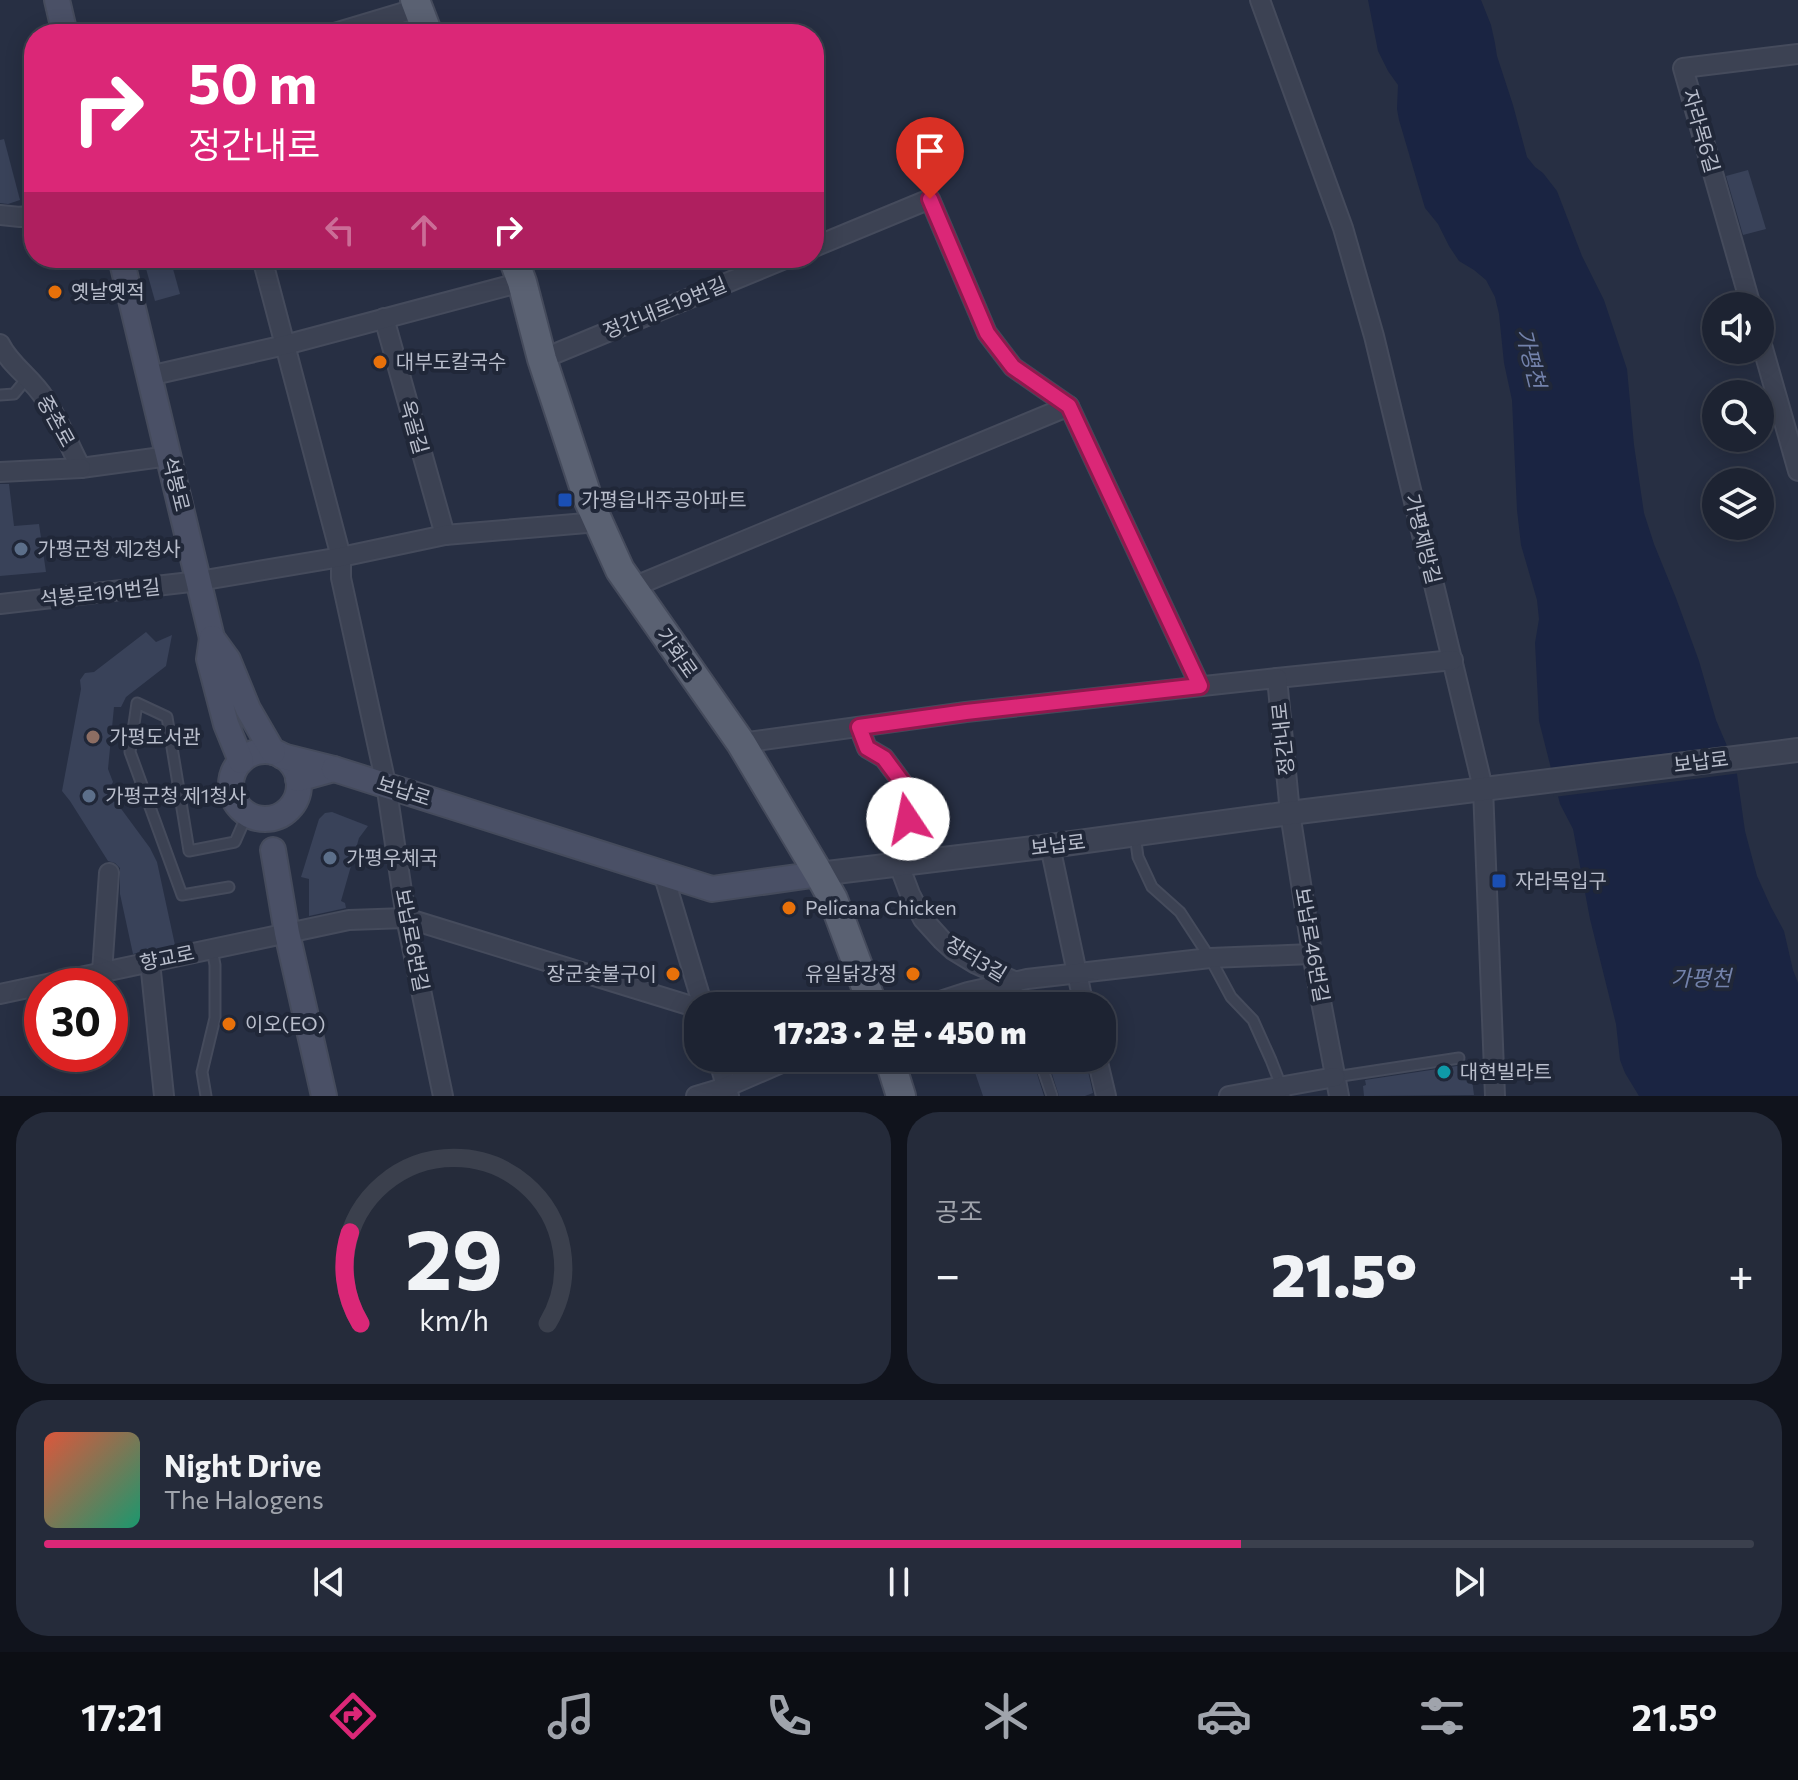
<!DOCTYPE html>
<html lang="ko">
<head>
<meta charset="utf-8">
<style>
	:root { --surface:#1d2332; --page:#252b3a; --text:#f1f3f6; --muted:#a0a4ac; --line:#3b404d; --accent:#db2777 }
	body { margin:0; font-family:Commissioner,"Noto Sans KR",sans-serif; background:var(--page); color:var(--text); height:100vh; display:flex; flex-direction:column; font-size:30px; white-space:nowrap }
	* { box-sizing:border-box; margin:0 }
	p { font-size:26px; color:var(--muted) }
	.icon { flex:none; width:44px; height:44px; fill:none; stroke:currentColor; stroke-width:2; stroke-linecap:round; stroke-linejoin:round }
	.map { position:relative; height:1096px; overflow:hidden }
	.drawer { display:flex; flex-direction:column; gap:16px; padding:16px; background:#10131c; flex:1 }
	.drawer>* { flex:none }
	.top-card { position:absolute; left:24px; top:24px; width:800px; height:244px; border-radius:32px; box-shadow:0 4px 20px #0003,0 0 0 2px var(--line); background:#db2777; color:#fff; overflow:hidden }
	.tools { position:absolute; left:1702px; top:292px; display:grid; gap:16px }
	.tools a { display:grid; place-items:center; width:72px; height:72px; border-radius:50%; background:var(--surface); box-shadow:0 4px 20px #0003,0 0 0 2px var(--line); font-size:40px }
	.speed { position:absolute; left:24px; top:968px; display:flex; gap:16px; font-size:40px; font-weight:700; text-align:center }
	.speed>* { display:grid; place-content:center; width:104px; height:104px; border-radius:50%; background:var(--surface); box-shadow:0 4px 20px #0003,0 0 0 2px var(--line); line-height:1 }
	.speed .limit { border:12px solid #d22; background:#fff; color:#111 }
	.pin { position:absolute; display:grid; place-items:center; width:68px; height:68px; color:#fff; margin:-82px -34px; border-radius:50% 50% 50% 0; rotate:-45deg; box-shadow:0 0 8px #0007 }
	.pin .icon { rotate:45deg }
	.me { position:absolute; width:88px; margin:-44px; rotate:349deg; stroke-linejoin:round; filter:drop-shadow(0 0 6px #0008) }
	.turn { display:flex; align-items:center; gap:28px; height:168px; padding:0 32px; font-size:36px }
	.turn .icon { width:104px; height:104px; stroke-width:2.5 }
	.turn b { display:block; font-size:56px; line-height:68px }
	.lanes { display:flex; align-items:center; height:76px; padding:0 32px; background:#0003; justify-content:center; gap:40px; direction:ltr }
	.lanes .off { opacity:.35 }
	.big { font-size:60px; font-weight:800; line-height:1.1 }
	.drawer .widget { flex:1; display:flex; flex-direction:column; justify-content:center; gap:12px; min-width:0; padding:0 28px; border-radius:32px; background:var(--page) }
	.drawer .dial { align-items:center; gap:0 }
	.dial svg { height:208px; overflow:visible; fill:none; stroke:var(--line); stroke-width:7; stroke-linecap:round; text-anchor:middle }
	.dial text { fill:var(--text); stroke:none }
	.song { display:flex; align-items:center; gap:24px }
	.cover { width:96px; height:96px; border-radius:12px; background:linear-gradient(135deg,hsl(10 70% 55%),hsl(160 70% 35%)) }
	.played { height:8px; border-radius:4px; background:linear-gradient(90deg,var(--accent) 70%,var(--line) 70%) }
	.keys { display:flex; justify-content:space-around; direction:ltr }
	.heat { display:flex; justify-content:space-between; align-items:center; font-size:44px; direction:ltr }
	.drawer .tiles { flex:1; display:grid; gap:16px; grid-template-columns:1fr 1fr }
	.widget:last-child { grid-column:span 2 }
	.trip { position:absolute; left:684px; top:992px; width:432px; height:80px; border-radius:32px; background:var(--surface); box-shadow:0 4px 20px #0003,0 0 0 2px var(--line); font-weight:800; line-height:80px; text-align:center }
	.menu { display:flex; height:128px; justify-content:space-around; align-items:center; background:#0c0e14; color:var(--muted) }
	.menu .icon { width:56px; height:56px }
	.menu .selected { color:var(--accent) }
	.menu b { font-size:36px; color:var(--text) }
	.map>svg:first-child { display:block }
	.water { fill:#1a2442 }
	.pier { fill:#272f43 }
	.building { fill:#394259 }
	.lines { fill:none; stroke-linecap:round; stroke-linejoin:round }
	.service-casing { stroke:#454b5c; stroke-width:13 }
	.minor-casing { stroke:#454b5c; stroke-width:22 }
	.tertiary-casing { stroke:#454b5c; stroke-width:26 }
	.secondary-casing { stroke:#454b5c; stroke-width:28 }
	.primary-casing { stroke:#454b5c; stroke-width:32 }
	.service { stroke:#3c4253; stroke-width:9 }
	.minor { stroke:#3c4253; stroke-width:18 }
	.tertiary { stroke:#3c4253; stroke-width:22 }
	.secondary { stroke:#4a5066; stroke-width:24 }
	.primary { stroke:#5a6172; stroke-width:28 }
	.route-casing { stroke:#8e194d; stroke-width:20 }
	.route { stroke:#db2777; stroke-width:14 }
	.food-dot { fill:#e8710a; stroke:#202738; stroke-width:3 }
	.transit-dot { fill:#1a4fb4; stroke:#202738; stroke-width:3 }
	.service-dot { fill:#5c6f8a; stroke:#202738; stroke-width:3 }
	.education-dot { fill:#8d6e63; stroke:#202738; stroke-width:3 }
	.culture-dot { fill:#0f9aa8; stroke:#202738; stroke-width:3 }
	.labels { text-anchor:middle; stroke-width:8; stroke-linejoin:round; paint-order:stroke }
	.street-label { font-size:20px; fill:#b9becc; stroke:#202738 }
	.poi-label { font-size:20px; fill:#b9becc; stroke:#202738; text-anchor:start }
	.water-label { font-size:22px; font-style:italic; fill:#7382ab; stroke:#202738 }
</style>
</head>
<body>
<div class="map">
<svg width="1798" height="1096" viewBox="0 0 1798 1096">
	<rect width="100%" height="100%" fill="#272f43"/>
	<path class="water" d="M1368 0H1481L1491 25 1495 43 1497 56 1513 105 1527 157 1535 167 1543 173 1557 191 1582 256 1604 300 1627 369 1634 445 1644 513 1654 544 1676 598 1699 661 1716 720 1736 767 1745 831 1757 876 1771 907 1784 931 1793 970 1798 983V1096H1639L1625 1073 1620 1060 1616 1024 1590 919 1573 829 1560 804 1539 721 1535 643 1539 619 1537 600 1521 545 1517 510 1512 400 1504 363 1499 314 1495 297 1486 280 1474 270 1459 261 1449 246 1438 224 1425 208 1399 120 1397 109 1398 85 1388 71 1378 51Z"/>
	<path class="pier" d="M1731 745 1740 766 1741 773 1554 797 1546 769Z"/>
	<g class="building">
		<path d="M4 139 20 200 8 204 0 203V140Z"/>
		<path d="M1748 170 1766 229 1743 235 1726 176Z"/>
		<path d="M143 258H170L180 294 155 301Z"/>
		<path d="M0 484H9L14 526 39 524 46 572 0 576Z"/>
		<path d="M146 632 156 642 172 635 166 666 126 697 121 707H114L108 769 113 782 108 791 150 848 157 862 175 945 133 954 120 894V868L115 863 108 861 70 801 62 791 81 689 80 680 85 673 94 672Z"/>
		<path d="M332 812 368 826 359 838 341 901 345 903 346 908 309 916V879L301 877 319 819 325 813Z"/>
		<path d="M970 1058H1032L1044 1096H983Z"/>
		<path d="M1047 1058H1085L1093 1093 1085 1096H1059Z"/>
		<path d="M1470 1064 1474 1095 1364 1096 1363 1086 1366 1085 1365 1080Z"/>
	</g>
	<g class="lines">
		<g class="service-casing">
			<g id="service">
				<path d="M0 395 14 394 28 377"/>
				<path d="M1135 835 1138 857 1152 887 1180 912 1210 958 1231 997 1253 1020 1271 1060 1285 1096"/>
				<path d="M229 887 182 895 130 752 137 703 167 717 189 851 235 842 246 817"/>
				<path d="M1014 981 1022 1006"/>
				<path d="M1039 1058 1052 1096"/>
				<path d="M1335 1077 1459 1058"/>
				<path d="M206 1096 202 1072 215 1018V965L212 949"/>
			</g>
		</g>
		<g class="minor-casing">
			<g id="minor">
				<path d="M1260 0 1343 228 1374 336 1483 788 1495 1096"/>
				<path d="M331 34 418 8"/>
				<path d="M0 215 20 217 34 215"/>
				<path d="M814 247 930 199 987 333 1013 367 1069 406 1200 686"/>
				<path d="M262 258 341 557V578L386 784 406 918 443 1096"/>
				<path d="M1751 306 1683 68 1798 54"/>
				<path d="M384 318 445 535"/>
				<path d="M1760 338 1798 471"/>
				<path d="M0 344C10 365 32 378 45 399 59 420 69 445 81 468L169 456"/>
				<path d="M542 359 787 258"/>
				<path d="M149 376 285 345 522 282"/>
				<path d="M0 472 81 468"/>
				<path d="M633 587 1069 406"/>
				<path d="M0 604 199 581 341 557 445 535 598 522"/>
				<path d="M1277 678 1453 660"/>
				<path d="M859 727 867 748 884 758 904 785 908 819 899 865 910 894 923 919 942 940 953 950 976 964 1014 981"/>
				<path d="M741 743 966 712 1277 678 1290 813 1312 954 1339 1096"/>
				<path d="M1050 846 1084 1006"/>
				<path d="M663 873 703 1006"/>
				<path d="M150 962 164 1096"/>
				<path d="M102 972 109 873"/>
				<path d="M0 994 349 920 406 918 698 1008"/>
				<path d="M925 1006 968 992 1027 979 1210 958 1312 954"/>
				<path d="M718 1058 729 1096"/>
				<path d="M1097 1058 1106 1096"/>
				<path d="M696 1096 726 1087 793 1058"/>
				<path d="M1229 1096 1335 1077"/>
			</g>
		</g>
		<g class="tertiary-casing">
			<path id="tertiary" d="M819 874 1050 846 1290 813 1798 750"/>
		</g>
		<g class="secondary-casing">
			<g id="secondary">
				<path d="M57 0 65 34"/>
				<path d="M121 258 212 638"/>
				<circle cx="265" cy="785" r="34"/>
				<path d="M282 756 334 769 298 779"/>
				<path d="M241 761 226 724 209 659 212 638 228 660 248 709 273 752"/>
				<path d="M334 769 712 889 819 874"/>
				<path d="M273 850 287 933 324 1096"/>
			</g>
		</g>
		<g class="primary-casing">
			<g id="primary">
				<path d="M415 0 428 34"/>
				<path d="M513 258 522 282 542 359 588 499 620 570 741 743 819 874 833 899 873 1006"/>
				<path d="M889 1058 901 1096"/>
			</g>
		</g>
		<use href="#service" class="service"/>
		<use href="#minor" class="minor"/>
		<use href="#tertiary" class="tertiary"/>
		<use href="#secondary" class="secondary"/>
		<use href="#primary" class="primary"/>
	</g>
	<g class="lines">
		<g class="route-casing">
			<path id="route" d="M908 819 904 785 884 758 867 748 859 727 966 712 1200 686 1069 406 1013 367 987 333 930 199"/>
		</g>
		<use href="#route" class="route"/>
	</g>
	<g class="food-dot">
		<circle cx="55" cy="292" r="8"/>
		<circle cx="380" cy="362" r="8"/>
		<circle cx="789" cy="908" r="8"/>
		<circle cx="673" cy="974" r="8"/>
		<circle cx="913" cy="974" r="8"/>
		<circle cx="229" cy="1024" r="8"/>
	</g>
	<g class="transit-dot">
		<rect x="557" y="492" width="16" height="16" rx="4"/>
		<rect x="1491" y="873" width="16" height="16" rx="4"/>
	</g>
	<g class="service-dot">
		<circle cx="21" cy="549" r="8"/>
		<circle cx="89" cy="796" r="8"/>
		<circle cx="330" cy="858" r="8"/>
	</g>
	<circle class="education-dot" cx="93" cy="737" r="8"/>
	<circle class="culture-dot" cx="1444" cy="1072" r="8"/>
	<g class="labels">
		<g class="street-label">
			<text transform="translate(1701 131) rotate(74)" y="7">자라목6길</text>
			<text transform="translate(665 308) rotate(-22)" y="7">정간내로19번길</text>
			<text transform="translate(56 421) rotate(61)" y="7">중촌로</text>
			<text transform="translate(414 427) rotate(74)" y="7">옥골길</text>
			<text transform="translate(176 484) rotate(76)" y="7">석봉로</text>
			<text transform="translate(1423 539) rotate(76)" y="7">가평제방길</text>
			<text transform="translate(100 593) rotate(-6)" y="7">석봉로191번길</text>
			<text transform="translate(677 653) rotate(55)" y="7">가화로</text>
			<text transform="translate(1283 739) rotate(-96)" y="7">정간내로</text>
			<text transform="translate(1701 762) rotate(-7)" y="7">보납로</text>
			<text transform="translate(404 791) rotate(18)" y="7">보납로</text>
			<text transform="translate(1058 845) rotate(-7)" y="7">보납로</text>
			<text transform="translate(412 940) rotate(79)" y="7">보납로6번길</text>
			<text transform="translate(1312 945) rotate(80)" y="7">보납로46번길</text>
			<text transform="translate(167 958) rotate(-12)" y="7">향교로</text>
			<text transform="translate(976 959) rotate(31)" y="7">장터3길</text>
		</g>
		<g class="poi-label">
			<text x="71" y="299">옛날옛적</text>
			<text x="396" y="369">대부도칼국수</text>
			<text x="581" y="507">가평읍내주공아파트</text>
			<text x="37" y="556">가평군청 제2청사</text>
			<text x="109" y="744">가평도서관</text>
			<text x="105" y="803">가평군청 제1청사</text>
			<text x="346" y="865">가평우체국</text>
			<text x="1515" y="888">자라목입구</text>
			<text x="805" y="915">Pelicana Chicken</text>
			<text x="657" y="981" text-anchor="end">장군숯불구이</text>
			<text x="897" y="981" text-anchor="end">유일닭강정</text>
			<text x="245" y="1031">이오(EO)</text>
			<text x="1460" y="1079">대현빌라트</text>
		</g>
		<g class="water-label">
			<text transform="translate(1531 358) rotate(76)" y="8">가평천</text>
			<text x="1701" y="986">가평천</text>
		</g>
	</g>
</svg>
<div class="tools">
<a><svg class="icon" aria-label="sound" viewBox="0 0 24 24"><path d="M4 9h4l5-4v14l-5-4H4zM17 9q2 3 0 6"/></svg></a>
<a><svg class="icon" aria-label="search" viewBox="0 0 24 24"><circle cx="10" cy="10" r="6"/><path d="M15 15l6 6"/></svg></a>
<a><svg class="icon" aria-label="layers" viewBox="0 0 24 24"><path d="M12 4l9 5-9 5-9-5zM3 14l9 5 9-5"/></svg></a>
</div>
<div class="speed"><div class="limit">30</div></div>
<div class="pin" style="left:930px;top:199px;background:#d93025"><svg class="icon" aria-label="arrive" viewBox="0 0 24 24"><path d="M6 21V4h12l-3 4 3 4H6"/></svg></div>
<svg class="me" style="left:908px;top:819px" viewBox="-20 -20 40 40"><circle r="19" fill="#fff"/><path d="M0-13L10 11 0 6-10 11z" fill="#db2777"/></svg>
<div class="trip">17:23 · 2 분 · 450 m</div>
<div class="top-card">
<div class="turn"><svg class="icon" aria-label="right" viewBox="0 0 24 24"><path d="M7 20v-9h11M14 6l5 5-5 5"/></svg><div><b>50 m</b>정간내로</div></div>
<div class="lanes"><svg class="icon off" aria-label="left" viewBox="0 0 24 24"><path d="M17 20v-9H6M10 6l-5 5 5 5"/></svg><svg class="icon off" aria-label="ahead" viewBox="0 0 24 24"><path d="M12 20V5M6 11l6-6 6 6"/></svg><svg class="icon" aria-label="right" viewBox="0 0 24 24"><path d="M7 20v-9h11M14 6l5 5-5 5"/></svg></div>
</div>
</div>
<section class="drawer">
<div class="tiles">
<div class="widget dial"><svg viewBox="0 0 100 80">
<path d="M14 69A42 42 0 1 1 86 69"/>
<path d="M14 69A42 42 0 0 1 10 34" stroke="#db2777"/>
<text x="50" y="56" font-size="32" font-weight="700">29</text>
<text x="50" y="72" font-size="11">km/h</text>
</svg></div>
<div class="widget"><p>공조</p>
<div class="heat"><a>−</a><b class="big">21.5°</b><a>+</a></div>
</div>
<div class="widget">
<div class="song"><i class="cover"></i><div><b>Night Drive</b><p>The Halogens</p></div></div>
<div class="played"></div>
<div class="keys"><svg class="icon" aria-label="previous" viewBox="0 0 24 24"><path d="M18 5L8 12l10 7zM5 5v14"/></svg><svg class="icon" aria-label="pause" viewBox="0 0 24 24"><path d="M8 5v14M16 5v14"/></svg><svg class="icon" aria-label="next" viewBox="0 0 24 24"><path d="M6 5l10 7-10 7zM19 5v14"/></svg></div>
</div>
</div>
</section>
<nav class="menu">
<b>17:21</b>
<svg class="icon selected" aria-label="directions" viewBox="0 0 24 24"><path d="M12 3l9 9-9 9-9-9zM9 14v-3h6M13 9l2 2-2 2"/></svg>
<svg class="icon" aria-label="music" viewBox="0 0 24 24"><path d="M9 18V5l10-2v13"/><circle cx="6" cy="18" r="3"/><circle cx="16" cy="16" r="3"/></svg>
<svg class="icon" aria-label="phone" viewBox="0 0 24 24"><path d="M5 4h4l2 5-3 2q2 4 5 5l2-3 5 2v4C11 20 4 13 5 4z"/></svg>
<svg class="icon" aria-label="climate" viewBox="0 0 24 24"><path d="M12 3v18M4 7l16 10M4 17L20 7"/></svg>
<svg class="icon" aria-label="car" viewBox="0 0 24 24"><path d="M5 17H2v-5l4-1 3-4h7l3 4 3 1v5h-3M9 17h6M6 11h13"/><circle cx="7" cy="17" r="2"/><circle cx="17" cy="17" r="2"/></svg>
<svg class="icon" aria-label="filters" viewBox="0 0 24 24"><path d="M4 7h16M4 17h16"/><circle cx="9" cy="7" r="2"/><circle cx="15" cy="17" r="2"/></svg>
<b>21.5°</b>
</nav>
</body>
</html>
